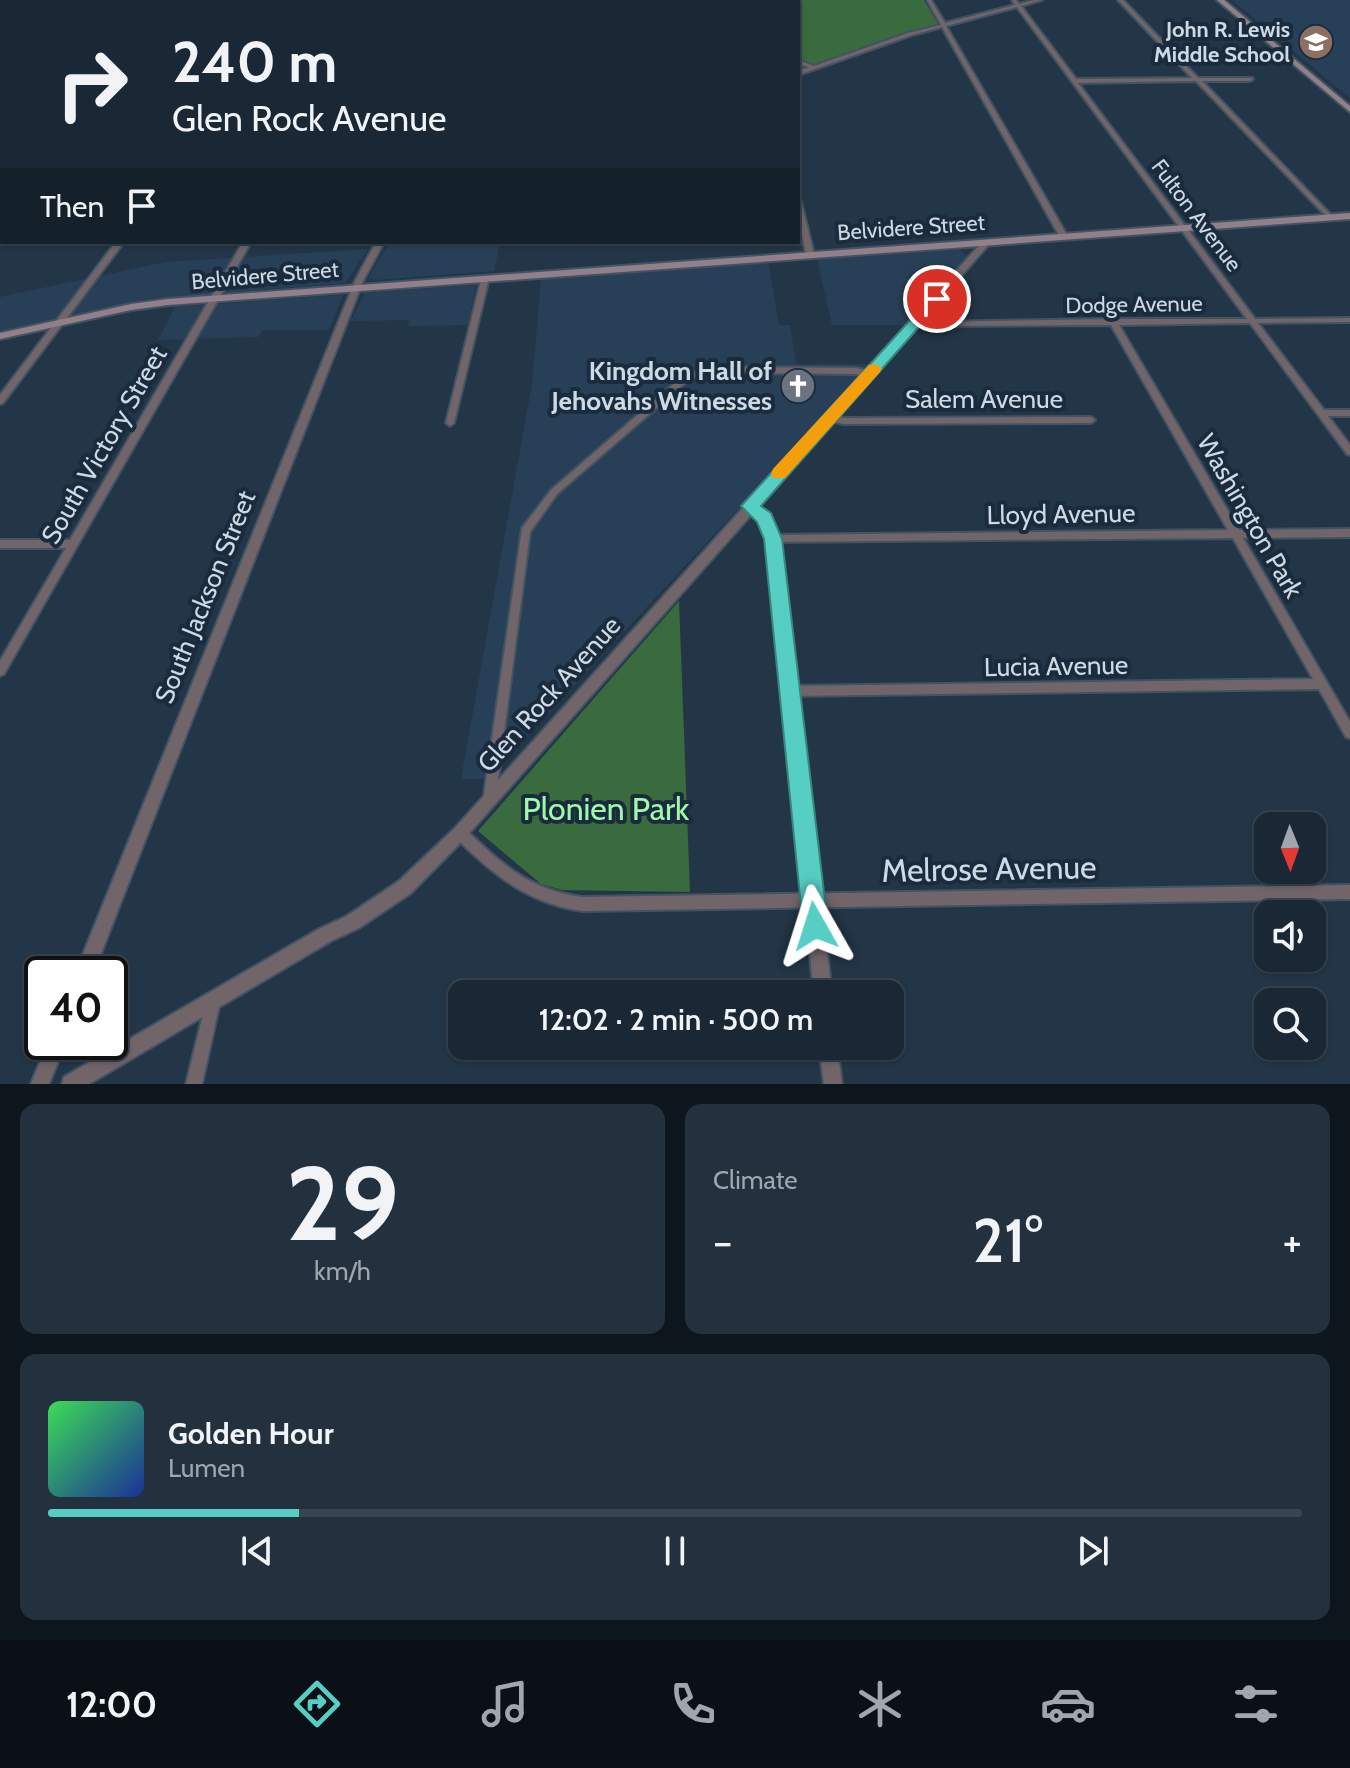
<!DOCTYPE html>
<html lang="en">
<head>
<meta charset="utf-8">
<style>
	:root { --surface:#1a2835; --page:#23303d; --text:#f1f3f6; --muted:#9fa6ad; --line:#384450; --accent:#56cec3 }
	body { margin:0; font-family:Cabin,sans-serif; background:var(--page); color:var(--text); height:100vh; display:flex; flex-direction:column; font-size:30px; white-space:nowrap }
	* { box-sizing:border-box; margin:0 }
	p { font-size:26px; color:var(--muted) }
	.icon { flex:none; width:44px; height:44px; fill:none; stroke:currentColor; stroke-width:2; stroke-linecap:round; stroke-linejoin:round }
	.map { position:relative; height:1084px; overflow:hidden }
	.side { display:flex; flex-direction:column; gap:20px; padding:20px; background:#0e161d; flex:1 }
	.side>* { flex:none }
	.banner { position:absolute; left:0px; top:0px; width:800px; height:244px; box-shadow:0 2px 6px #0004,0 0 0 2px var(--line); background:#1a2835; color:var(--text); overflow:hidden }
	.needle { width:52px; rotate:179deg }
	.controls { position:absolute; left:1254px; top:812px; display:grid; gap:16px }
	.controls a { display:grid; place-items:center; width:72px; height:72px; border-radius:16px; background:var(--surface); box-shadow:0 2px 6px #0004,0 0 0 2px var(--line); font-size:40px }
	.speed { position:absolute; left:24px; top:956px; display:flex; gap:16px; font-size:40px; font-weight:700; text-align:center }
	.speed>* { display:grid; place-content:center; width:104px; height:104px; border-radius:50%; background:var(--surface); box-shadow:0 2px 6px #0004,0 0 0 2px var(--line); line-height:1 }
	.speed .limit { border:4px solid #111; border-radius:12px; background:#fff; color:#111 }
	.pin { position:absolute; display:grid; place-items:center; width:68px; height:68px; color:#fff; margin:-34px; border:4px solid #fff; border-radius:50%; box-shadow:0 2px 8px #0007 }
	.me { position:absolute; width:88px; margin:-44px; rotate:354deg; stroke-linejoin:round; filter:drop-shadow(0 0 6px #0008) }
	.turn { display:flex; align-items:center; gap:28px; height:168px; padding:0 40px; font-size:36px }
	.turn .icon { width:104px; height:104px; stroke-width:2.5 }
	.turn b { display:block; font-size:56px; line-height:68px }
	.then { display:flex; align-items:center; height:76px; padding:0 40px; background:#0003; gap:16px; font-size:30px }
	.big { font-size:60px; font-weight:600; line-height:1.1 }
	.side .tile { flex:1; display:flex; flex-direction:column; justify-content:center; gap:12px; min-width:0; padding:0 28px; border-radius:16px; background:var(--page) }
	.side .dial { align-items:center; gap:0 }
	.dial b { font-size:104px; line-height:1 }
	.song { display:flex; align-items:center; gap:24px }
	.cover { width:96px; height:96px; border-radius:12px; background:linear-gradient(135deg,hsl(130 70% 55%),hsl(230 70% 35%)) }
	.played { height:8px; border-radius:4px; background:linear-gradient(90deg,var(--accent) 20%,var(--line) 20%) }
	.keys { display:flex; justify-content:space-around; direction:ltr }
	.heat { display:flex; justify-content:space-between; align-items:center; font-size:44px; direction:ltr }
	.side .tiles { flex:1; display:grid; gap:20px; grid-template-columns:1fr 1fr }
	.tile:last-child { grid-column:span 2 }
	.trip { position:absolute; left:448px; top:980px; width:456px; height:80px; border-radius:16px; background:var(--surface); box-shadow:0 2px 6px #0004,0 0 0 2px var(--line); font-weight:600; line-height:80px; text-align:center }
	.tab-bar { display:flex; height:128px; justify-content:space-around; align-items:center; background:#0a1015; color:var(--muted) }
	.tab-bar .icon { width:56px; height:56px }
	.tab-bar .current { color:var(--accent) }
	.tab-bar b { font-size:36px; color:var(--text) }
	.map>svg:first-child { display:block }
	.built { fill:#284057 }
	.green { fill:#396b3f }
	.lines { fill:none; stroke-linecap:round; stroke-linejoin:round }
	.river { fill:#056680; fill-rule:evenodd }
	.minor-casing { stroke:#425363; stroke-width:4 }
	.tertiary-casing { stroke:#425363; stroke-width:4 }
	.secondary-casing { stroke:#425363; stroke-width:4 }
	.minor { fill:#71656a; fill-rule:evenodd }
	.tertiary { fill:#71656a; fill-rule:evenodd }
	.secondary { fill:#937f89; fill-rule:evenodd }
	.route { fill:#56cec3; stroke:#38867f; stroke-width:2 }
	.slow { fill:#f59e0b }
	.labels { text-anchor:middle; stroke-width:8; stroke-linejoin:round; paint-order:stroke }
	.far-poi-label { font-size:22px; font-weight:bold; fill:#cdd9e4; stroke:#192b3c; text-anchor:end }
	.far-street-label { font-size:22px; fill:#cdd9e4; stroke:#192b3c }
	.poi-label { font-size:26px; font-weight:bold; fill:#cdd9e4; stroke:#192b3c; text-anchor:end }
	.street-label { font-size:26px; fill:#cdd9e4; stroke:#192b3c }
	.near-park-label { font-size:32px; fill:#9ff9a8; stroke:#192b3c }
	.near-street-label { font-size:32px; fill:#cdd9e4; stroke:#192b3c }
</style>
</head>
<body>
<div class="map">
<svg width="1350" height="1084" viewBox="0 0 1350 1084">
	<rect width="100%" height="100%" fill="#233647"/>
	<g class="built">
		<path d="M1232 0H1350V98L1333 84Z"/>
		<path d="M390 242H500L494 271 375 280 368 278Z"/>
		<path d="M368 249 345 283 147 299 0 331V297L166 262Z"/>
		<path d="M960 250 967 257 907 325H832L817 259Z"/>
		<path d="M768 262 779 325H790L796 364H873L487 779H461L532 384 541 279Z"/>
		<path d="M476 285 468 325 408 326 409 320 350 321 365 293Z"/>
		<path d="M343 295 329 330H262L258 337 158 340 175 307Z"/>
	</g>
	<g class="green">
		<path d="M780 0H924L938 24 813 66 798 60V2Z"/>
		<path d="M679 601 690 892 562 890 541 884 478 831Z"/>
	</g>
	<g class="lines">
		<path class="river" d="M0 143H2L0 152Z"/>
		<g class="minor-casing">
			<g id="minor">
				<rect x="599" y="0" width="4" height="2"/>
				<rect x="769" y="0" width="4" height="2"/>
				<path d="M927 0H931L945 23 1015 5 1012 0H1016L1019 4 1035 0H1042L1021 6 1076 79 1192 78 1118 0H1123L1198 78H1252L1253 79 1250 81H1202L1333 217 1328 218 1196 81 1078 83 1255 319 1350 318V322L1258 323 1324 410H1350V416H1328L1350 445V455L1347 454 1250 323 1119 325 1239 530 1350 529V537L1243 538 1350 722V738L1346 737 1319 689 790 696 786 695 784 691 786 687 790 686 1313 679 1233 538 769 542 768 539 769 536 773 535 1228 530 1111 325 933 326 914 320 918 318 933 322 1113 319H1247L1017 7 946 26 1068 237 1066 238 1060 237 942 27 912 35 798 75V71L809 67 798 64V60L814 66 908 33 941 25Z"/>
				<path d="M193 1H278L280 2H191Z"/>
				<path d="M0 2H4L0 4Z"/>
				<path d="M2 39V44L0 45V40Z"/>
				<rect x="0" y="69" width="2" height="4"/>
				<path d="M2 102V106L0 107V103Z"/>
				<rect x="0" y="160" width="2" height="4"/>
				<path d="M798 200 801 202 814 254 810 256 806 254 798 217Z"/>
				<rect x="0" y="228" width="2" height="6"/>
				<path d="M116 242H124L3 403 0 404V395Z"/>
				<path d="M243 242H251L4 674 0 676V661L66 548H0V540H70Z"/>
				<path d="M482 276H488L489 278 454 423 450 426 446 423Z"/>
				<path d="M719 367 856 368 872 372 873 374 869 377 856 374 719 373 691 378 557 494 530 532 496 795 494 799 490 801 486 799 484 795 522 528 551 490 685 374Z"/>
				<path d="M829 415 844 418 1091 417 1095 420 1091 423 844 424 826 420 825 418Z"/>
				<path d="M460 827 465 829C503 865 528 889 582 897L1350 885V899L582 911C527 903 494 875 455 837L454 833 455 829Z"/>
				<path d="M213 995 218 997 220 1002 202 1084H186L206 1002 208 997Z"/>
			</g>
		</g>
		<g class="tertiary-casing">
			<g id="tertiary">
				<path d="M477 0H483L482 2H476Z"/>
				<path d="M984 240 991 242 758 506 768 515 779 539 832 994H814L767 539 759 521 752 514 465 838 411 893 359 928 331 941 89 1084H62L64 1077 319 929 347 916 399 881 455 828Z"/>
				<path d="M376 242H384L363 281 93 974H75L355 281Z"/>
				<path d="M48 1042H66L49 1084H31Z"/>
				<path d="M819 1046H837L842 1084H824Z"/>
			</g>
		</g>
		<g class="secondary-casing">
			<g id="secondary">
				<path d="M1217 0H1224L1350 106V112Z"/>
				<path d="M1350 213V219L168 305 131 310 0 339V333L131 304 168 299Z"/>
			</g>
		</g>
		<use href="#minor" class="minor"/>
		<use href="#tertiary" class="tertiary"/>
		<use href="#secondary" class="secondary"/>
	</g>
	<path class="route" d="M937 295 941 296V302L761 506 771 513 782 539 828 926 824 935 815 938 807 935 803 926 764 539 757 522 741 506 932 296Z"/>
	<path class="slow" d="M875 364 882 368 880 372 785 478H773L771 474 773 469 869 365Z"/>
	<defs>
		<g id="school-disc" transform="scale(1.8)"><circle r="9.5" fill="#8d6e63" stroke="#192b3c"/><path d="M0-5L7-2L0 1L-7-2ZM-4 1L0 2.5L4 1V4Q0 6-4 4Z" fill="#fff"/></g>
		<g id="church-disc" transform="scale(1.8)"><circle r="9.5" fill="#6b7280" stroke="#192b3c"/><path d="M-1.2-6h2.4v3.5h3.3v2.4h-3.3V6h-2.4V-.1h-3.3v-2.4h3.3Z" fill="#fff"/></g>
	</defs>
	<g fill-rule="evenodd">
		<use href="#school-disc" x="1316" y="42"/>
		<use href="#church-disc" x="798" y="386"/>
	</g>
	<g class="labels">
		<g class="far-poi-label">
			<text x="1290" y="37">John R. Lewis<tspan x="1290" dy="25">Middle School</tspan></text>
		</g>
		<g class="far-street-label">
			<text transform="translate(1197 215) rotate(53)" y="8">Fulton Avenue</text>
			<text transform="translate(911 227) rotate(-4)" y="8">Belvidere Street</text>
			<text transform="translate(265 275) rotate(-5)" y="8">Belvidere Street</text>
			<text transform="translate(1134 304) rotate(-1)" y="8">Dodge Avenue</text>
		</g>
		<g class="poi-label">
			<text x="772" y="380">Kingdom Hall of<tspan x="772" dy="30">Jehovahs Witnesses</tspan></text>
		</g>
		<g class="street-label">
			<text x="984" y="408">Salem Avenue</text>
			<text transform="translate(104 445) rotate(-60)" y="9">South Victory Street</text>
			<text transform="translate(1061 514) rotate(-1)" y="9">Lloyd Avenue</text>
			<text transform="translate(1250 516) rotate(60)" y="9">Washington Park</text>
			<text transform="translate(205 597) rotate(-68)" y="9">South Jackson Street</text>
			<text transform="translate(1056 666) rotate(-1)" y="9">Lucia Avenue</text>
			<text transform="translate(549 694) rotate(-48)" y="9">Glen Rock Avenue</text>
		</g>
		<g class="near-park-label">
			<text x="606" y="820">Plonien Park</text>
		</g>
		<g class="near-street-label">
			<text transform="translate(989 869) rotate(-1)" y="11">Melrose Avenue</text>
		</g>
	</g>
</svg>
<div class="controls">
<a><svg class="needle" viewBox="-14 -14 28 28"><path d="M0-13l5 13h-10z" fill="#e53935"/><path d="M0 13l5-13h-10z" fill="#9fa6ad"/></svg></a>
<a><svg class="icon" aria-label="sound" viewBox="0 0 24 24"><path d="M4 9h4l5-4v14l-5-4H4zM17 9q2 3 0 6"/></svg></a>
<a><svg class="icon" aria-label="search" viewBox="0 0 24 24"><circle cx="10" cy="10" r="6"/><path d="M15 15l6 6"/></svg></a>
</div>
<div class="speed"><div class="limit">40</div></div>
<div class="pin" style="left:937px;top:299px;background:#d93025"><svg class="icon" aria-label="arrive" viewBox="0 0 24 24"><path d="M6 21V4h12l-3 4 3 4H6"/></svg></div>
<svg class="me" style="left:815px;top:926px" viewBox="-20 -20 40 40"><path d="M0-17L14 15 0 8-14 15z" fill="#56cec3" stroke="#fff" stroke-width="4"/></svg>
<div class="trip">12:02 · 2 min · 500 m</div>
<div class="banner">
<div class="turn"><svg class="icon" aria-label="right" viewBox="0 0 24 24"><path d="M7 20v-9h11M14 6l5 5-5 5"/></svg><div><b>240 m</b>Glen Rock Avenue</div></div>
<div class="then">Then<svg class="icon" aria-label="arrive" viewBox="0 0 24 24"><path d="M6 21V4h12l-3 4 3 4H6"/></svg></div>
</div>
</div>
<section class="side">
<div class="tiles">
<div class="tile dial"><b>29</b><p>km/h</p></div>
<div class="tile"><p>Climate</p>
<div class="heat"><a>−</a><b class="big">21°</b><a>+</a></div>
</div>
<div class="tile">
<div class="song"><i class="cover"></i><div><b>Golden Hour</b><p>Lumen</p></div></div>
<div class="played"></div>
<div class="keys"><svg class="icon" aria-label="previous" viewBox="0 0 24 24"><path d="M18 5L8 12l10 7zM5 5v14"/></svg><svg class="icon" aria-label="pause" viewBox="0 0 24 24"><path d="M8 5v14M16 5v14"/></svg><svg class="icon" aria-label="next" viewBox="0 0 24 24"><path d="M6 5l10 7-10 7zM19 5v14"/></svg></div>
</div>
</div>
</section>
<nav class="tab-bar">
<b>12:00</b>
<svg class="icon current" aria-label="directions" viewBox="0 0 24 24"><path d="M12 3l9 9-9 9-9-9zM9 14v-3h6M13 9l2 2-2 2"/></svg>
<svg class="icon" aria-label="music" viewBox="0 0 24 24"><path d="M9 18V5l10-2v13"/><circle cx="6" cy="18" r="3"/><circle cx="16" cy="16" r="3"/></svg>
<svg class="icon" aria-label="phone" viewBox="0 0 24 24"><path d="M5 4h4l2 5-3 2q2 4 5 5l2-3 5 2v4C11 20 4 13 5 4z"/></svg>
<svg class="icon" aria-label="climate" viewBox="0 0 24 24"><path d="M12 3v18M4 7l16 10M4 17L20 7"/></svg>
<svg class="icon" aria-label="car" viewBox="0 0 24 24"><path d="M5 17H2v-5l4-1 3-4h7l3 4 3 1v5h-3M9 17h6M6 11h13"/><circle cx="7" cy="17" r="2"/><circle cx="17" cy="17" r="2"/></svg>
<svg class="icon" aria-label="filters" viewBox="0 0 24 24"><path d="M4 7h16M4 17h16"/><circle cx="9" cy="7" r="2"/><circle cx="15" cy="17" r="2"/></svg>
</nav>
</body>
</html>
